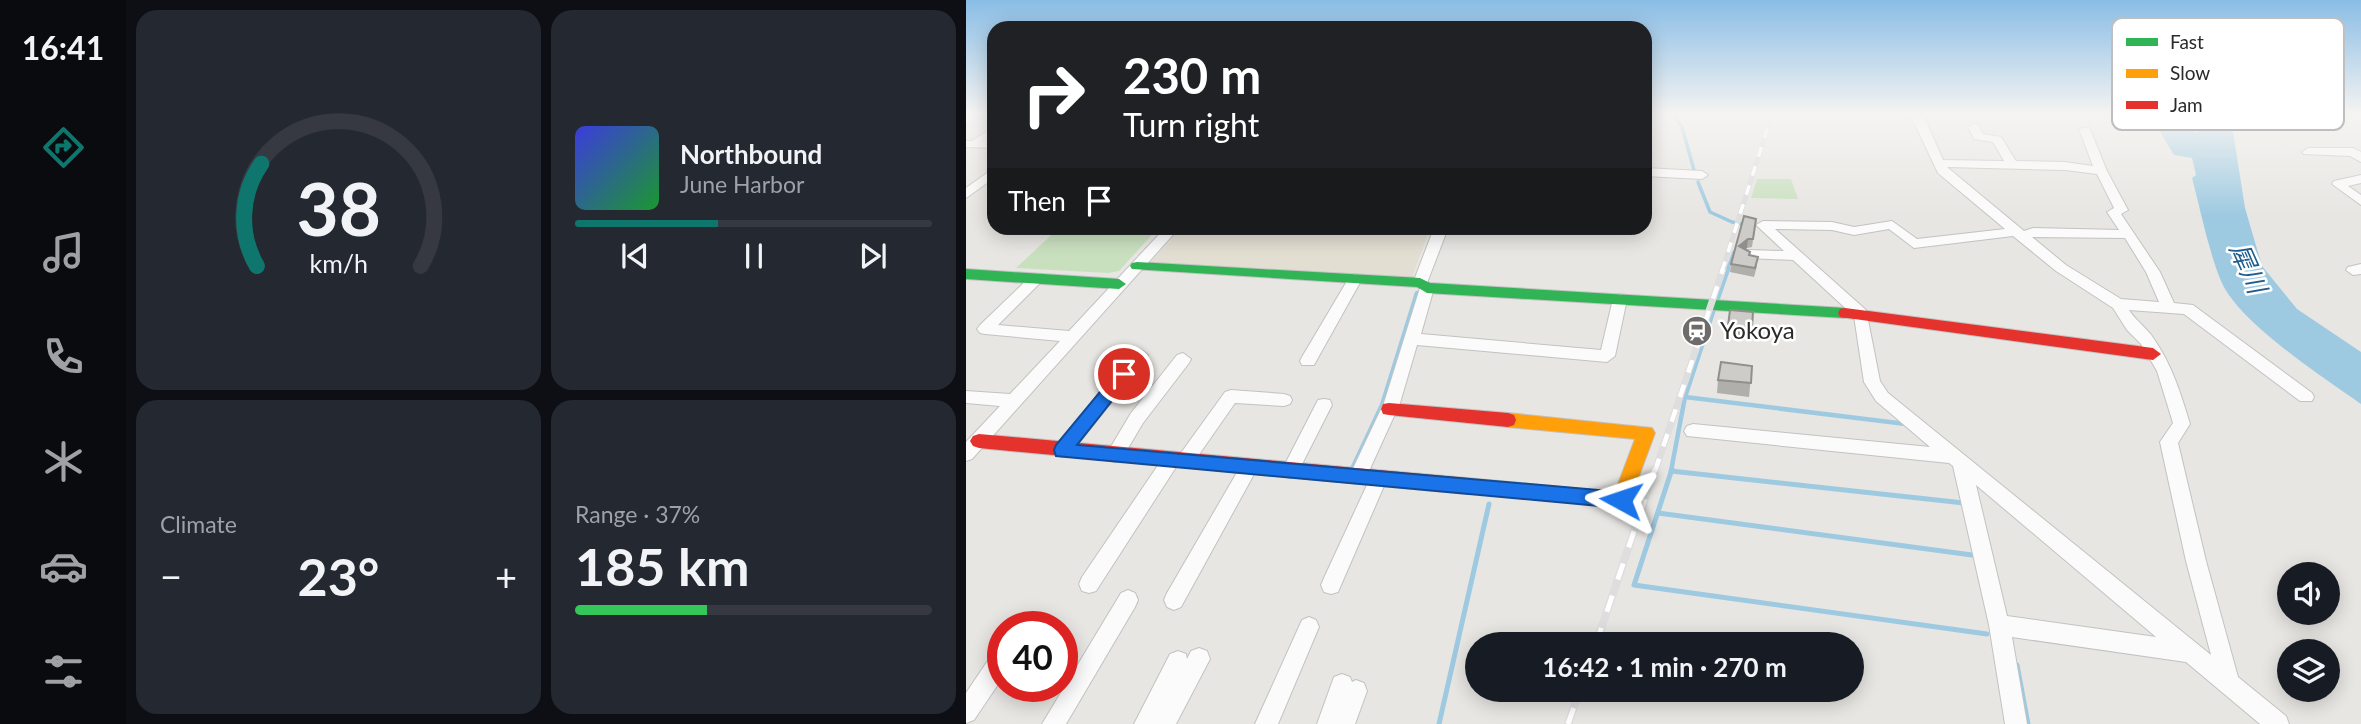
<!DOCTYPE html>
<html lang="en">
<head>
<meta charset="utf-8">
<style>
	:root { --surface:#171b24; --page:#242831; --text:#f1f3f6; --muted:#9ea1a6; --line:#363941; --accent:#0f766e }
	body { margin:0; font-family:Lato,"Noto Sans JP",sans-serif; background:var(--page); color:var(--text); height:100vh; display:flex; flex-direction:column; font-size:26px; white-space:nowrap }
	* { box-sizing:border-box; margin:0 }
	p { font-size:23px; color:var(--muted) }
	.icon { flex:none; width:38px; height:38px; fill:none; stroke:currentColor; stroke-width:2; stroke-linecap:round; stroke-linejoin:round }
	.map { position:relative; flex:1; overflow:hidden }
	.side { display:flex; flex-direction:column; gap:10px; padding:10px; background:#0d0f14; width:840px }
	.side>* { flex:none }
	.hud { position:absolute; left:21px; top:21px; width:665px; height:214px; border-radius:21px; box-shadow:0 4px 18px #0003; background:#202124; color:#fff; overflow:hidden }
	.controls { position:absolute; left:1311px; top:562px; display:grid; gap:14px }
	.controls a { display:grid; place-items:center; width:63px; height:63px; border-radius:50%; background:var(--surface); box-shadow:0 4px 18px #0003; font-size:35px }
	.speed { position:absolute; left:21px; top:611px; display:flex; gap:14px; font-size:35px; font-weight:700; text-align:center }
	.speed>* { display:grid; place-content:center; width:91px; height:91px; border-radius:50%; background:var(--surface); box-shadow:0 4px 18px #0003; line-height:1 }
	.speed .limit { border:10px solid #d22; background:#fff; color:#111 }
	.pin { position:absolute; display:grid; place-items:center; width:60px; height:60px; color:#fff; margin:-30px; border:4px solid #fff; border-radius:50%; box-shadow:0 2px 7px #0007 }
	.me { position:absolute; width:77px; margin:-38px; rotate:275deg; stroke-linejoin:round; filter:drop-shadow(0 0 5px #0008) }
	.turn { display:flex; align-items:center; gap:24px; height:147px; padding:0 21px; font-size:32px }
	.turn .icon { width:91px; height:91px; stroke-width:2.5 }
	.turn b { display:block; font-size:49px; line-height:60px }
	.then { display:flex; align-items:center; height:66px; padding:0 21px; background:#0003; gap:14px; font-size:26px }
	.big { font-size:52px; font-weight:700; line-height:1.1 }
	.side .card { flex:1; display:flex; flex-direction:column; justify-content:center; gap:10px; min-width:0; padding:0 24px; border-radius:21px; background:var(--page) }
	.side .dial { align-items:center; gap:0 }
	.dial svg { height:182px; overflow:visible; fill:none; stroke:var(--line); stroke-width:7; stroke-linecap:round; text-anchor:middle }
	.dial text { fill:var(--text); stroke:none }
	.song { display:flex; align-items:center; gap:21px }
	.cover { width:84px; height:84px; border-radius:10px; background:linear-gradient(135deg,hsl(240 70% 55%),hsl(130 70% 35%)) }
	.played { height:7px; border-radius:4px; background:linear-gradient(90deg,var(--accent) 40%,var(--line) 40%) }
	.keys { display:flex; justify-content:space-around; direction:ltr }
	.heat { display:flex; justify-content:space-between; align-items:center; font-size:38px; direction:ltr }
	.charge { height:10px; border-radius:5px; background:linear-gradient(90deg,#34c759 37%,var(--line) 0) }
	.side .tiles { flex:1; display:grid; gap:10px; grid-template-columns:repeat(2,1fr) }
	.trip { position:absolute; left:499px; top:632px; width:399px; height:70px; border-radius:35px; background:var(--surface); box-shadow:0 4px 18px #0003; font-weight:700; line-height:70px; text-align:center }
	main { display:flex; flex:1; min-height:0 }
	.dock { display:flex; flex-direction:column; width:126px; justify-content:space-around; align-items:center; background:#090b0e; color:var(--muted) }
	.dock .icon { width:49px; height:49px }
	.dock .on { color:var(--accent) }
	.dock b { font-size:32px; color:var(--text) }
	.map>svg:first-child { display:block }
	.education { fill:#e2ded2 }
	.green { fill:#c9e0bf }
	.water { fill:#9ecae1 }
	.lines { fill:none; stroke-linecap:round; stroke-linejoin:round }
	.stream-far2 { stroke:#9ecae1; stroke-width:3.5 }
	.stream-far1 { stroke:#9ecae1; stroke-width:4.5 }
	.stream { stroke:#9ecae1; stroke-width:5 }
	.street-casing { stroke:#c2c2c2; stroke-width:2 }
	.fast-casing { stroke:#c2c2c2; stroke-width:2 }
	.slow-casing { stroke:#c2c2c2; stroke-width:2 }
	.jam-casing { stroke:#c2c2c2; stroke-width:2 }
	.street { fill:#fcfbfb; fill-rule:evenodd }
	.fast { fill:#30b455; fill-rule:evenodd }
	.slow { fill:#ff9f0a; fill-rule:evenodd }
	.jam { fill:#e5322d; fill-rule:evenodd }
	.rail-far2-casing { stroke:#dededf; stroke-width:5 }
	.rail-far1-casing { stroke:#dededf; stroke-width:7 }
	.rail-casing { stroke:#dededf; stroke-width:8 }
	.rail-far2 { stroke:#fff; stroke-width:3.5; stroke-dasharray:10; stroke-linecap:butt }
	.rail-far1 { stroke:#fff; stroke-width:4.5; stroke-dasharray:13; stroke-linecap:butt }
	.rail { stroke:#fff; stroke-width:5; stroke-dasharray:17; stroke-linecap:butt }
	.wall { fill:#b0afac }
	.shaded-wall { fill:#908f8c }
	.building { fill:#cdccc8; stroke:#908f8c; stroke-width:2 }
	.route { fill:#1a73e8; stroke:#114b97; stroke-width:2 }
	.labels { text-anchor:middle; stroke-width:5; stroke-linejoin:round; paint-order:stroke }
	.poi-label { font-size:24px; fill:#2b2b2b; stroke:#fff; text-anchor:start }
	.water-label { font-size:26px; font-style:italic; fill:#1d5c8e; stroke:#fff }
	.key { fill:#fff; stroke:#bfbfbf; stroke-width:2 }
	.key-label { font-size:19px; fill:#2b2b2b }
</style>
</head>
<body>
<main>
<nav class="dock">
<b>16:41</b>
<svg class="icon on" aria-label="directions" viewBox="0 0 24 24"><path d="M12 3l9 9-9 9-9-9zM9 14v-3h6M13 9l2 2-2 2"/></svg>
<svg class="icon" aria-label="music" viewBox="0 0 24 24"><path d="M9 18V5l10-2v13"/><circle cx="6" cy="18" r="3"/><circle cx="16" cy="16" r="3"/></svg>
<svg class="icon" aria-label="phone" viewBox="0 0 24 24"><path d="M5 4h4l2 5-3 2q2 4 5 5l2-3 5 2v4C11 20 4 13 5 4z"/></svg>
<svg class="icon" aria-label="climate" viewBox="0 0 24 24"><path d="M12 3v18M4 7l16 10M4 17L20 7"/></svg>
<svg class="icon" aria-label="car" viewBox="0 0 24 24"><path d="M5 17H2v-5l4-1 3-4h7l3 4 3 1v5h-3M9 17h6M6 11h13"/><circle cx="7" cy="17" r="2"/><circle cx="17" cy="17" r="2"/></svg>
<svg class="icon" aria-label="filters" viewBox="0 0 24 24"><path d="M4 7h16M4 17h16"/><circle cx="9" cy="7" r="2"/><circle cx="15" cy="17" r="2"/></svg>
</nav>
<section class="side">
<div class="tiles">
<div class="card dial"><svg viewBox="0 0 100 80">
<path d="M14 69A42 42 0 1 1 86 69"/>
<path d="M14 69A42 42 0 0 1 16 24" stroke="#0f766e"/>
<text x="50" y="56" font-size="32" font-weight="700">38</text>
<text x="50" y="72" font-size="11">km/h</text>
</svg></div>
<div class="card">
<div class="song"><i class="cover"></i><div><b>Northbound</b><p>June Harbor</p></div></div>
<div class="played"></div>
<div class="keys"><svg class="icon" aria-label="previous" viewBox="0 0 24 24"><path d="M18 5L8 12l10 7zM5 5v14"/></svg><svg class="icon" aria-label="pause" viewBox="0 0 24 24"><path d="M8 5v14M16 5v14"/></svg><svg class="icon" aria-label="next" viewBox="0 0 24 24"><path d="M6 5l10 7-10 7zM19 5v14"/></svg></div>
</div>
<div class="card"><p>Climate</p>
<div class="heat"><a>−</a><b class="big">23°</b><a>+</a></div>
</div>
<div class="card"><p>Range · 37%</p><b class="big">185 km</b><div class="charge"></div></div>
</div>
</section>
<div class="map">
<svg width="1395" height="724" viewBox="0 0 1395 724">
	<rect width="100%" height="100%" fill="#e8e6e2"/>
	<path class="education" d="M215 228H464L445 280 183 264Z"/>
	<g class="green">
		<path d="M791 179H825L832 199 785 198Z"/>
		<path d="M93 228H192L153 271 142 273 50 268Z"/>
	</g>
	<path class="water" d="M1183 114H1217L1223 121 1220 128 1231 133 1234 114H1261L1265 119 1279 208 1296 266 1331 309 1395 352V404C1358 378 1272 322 1255 281 1242 249 1235 212 1226 178L1230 175 1226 158 1208 155Z"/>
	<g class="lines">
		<g class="stream-far2">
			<path d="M707 114 716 127 728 170"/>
			<path d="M732 182 744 212 766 222 781 225"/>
			<path d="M761 271 768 252"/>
		</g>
		<g class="stream-far1">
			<path d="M751 301 762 269"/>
			<path d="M719 397 940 424"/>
			<path d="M386 469 416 405 451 293"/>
			<path d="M705 471 719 397 748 309"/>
		</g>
		<g class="stream">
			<path d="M706 469 668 585 1021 634"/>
			<path d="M705 471 998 503"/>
			<path d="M692 513 1006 555"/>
			<path d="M1051 665 1062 724"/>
			<path d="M473 724 523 504"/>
		</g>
		<g class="street-casing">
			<g id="street">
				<path d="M4 114H16L0 124V116Z"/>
				<path d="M944 114H955L959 119 977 160 1038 161 1027 142 1008 139 1002 127 1008 124 1012 125 1017 134 1035 137 1050 161 1099 162 1127 166 1113 129 1123 127 1141 171 1162 210 1155 214 1194 272 1208 303 1227 305 1346 393 1348 397 1346 401H1334L1218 314 1163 310C1170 321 1181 328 1188 339 1206 365 1215 394 1224 424L1212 443 1240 561 1272 677 1320 716 1323 724H1294L1220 662 1046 637 1061 724H1039L1023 625 987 466 983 463 721 436 718 431 721 426 727 424 964 447 910 401 898 382 888 316 827 260 782 258 775 254 782 250 818 251 790 225 797 221 866 222 888 227 926 221 951 239 1039 229 972 173ZM981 167 1099 170 1131 174 1148 208 1141 212 1153 230 1067 228 1058 231ZM809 229 866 230 888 235 923 229 948 248 1047 236 1090 271 1147 308 1161 330 1175 344 1191 371 1207 423 1194 442 1220 561 1245 655 922 393 914 381 900 310ZM1066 237 1159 238 1180 272 1193 302 1155 299 1100 265ZM1010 485 1190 637 1041 616Z"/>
				<path d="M28 127V135L20 141 28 142V148L0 147V141H6Z"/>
				<path d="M1342 148H1387L1395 152V162L1384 156 1338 154 1336 152Z"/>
				<path d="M28 168V178L0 198V188Z"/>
				<path d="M679 168 736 171 742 175 736 179 679 176Z"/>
				<path d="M1395 175V183L1382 186 1395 195V205L1366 184 1368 181Z"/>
				<path d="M199 228H213L6 459 0 461V442L34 406 0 403V391L44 394 94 341 19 334 14 333 11 329 14 325 64 277H74L76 280 74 283 32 325 103 331Z"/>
				<path d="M468 228H482L461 283 468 288 455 334 635 350 647 299 654 294 661 299 649 356 641 362 451 345 434 403 398 482 392 484 386 482 383 477 418 403 454 288 447 283Z"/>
				<path d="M1395 264V274L1387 275 1380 270 1382 267Z"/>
				<path d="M389 274 396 279 348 365H336L334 361 336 357 384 276Z"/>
				<path d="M174 349 182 355 180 359 103 455 97 457 91 455 88 450 91 445 168 351Z"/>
				<path d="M217 353 225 359 223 363 177 423 155 460 149 462 143 460 140 455 165 413 211 355Z"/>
				<path d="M265 390 318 394 324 396 326 400 324 404 318 406 269 403 225 466 219 468 212 464 130 591 123 593 116 591 113 584 116 577 199 455 205 453 212 457 259 392Z"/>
				<path d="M358 399 364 400 366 405 330 476 324 478 318 476 315 471 318 466 352 400Z"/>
				<path d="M283 460 289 462 292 467 215 607 208 610 201 607 198 600 201 593 277 462Z"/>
				<path d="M412 471 418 474 421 479 372 592 365 594 358 592 355 585 358 578 406 474Z"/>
				<path d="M162 590 169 593 172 600 169 607 100 724H76L155 593Z"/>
				<path d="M343 617 350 620 353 627 312 724H289L336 620Z"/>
				<path d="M37 647V677L8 720 0 723V693L29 650Z"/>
				<path d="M233 648 241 651 244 659 210 724H168L204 654 212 651 220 654 221 659 225 651Z"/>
				<path d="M376 674 384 677 386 682 390 680 398 683 401 691 389 724H351L368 677Z"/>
			</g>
		</g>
		<g class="fast-casing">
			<g id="fast">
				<path d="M171 262 454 278 464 283 879 308 886 313 879 318 461 293 451 287 166 269 164 266 166 263Z"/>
				<path d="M0 269 153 279 160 284 153 289 0 279Z"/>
			</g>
		</g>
		<g class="slow-casing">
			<path id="slow" d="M542 413 686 428 689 433 662 506 655 508 495 491 492 486 495 481 501 478 649 492 669 439 542 427 536 425 534 420 536 415Z"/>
		</g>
		<g class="jam-casing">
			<g id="jam">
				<path d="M879 308 1187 348 1195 354 1187 360 874 317 872 313 874 309Z"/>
				<path d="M423 403 542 413 548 415 550 420 548 425 542 427 423 415 417 414 415 409 417 404Z"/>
				<path d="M13 434 501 478 507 481 510 486 507 491 501 494 13 448 7 446 4 441 7 436Z"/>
			</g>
		</g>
		<use href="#street" class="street"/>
		<use href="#fast" class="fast"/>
		<use href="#slow" class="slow"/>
		<use href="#jam" class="jam"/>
		<g class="rail-far2-casing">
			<path id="rail-far2" d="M756 271 806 114"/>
		</g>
		<g class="rail-far1-casing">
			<path id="rail-far1" d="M689 471 757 269"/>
		</g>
		<g class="rail-casing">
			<g id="rail">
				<path d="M630 644 689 469"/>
				<path d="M602 724 614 690"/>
			</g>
		</g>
		<use href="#rail-far2" class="rail-far2"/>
		<use href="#rail-far1" class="rail-far1"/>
		<use href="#rail" class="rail"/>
	</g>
	<g class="wall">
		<path d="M790 219 786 247 781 248 779 249 791 266 788 277 764 272 765 264Z"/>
		<path d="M764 310 787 312 785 337 761 335Z"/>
		<path d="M786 366 783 397 751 393 752 380Z"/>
	</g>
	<path class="shaded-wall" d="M782 239 781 248 773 255V246Z"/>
	<g class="building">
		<path d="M778 216 790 219 787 239H782L773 246 784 252 783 255 792 257 789 268 765 264Z"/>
		<path d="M764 310 787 312 786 328 762 326Z"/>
		<path d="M755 362 786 366 785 383 752 380Z"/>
	</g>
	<linearGradient id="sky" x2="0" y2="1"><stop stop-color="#8abde5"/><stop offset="0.53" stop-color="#f5f4f2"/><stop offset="1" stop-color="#f5f4f2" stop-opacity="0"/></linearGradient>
	<rect width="1395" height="215" fill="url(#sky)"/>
	<path class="route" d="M158 368 164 370 166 374 164 378 111 445 655 492 662 495 665 500 662 506 655 508 90 456 88 450 90 445 152 370Z"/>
	<defs>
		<g id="station-disc" transform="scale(1.575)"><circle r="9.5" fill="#6d6c6b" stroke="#fff"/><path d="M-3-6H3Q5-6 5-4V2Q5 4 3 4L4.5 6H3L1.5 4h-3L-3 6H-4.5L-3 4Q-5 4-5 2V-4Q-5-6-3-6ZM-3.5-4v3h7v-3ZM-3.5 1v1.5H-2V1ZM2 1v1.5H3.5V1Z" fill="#fff"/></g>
	</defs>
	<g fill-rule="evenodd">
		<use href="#station-disc" x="731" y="331"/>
	</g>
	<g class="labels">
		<g class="poi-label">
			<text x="754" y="339">Yokoya</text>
		</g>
		<g class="water-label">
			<text transform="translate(1282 268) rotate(66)" y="9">犀川</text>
		</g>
	</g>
	<rect x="1146" y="18" width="232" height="112" rx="10" class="key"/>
	<rect x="1160" y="38" width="32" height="8" fill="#30b455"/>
	<rect x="1160" y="69" width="32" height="9" fill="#ff9f0a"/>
	<rect x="1160" y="101" width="32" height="8" fill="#e5322d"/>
	<g class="key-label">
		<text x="1204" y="49">Fast</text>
		<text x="1204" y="80">Slow</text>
		<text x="1204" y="112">Jam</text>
	</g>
</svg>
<div class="controls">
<a><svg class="icon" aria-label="sound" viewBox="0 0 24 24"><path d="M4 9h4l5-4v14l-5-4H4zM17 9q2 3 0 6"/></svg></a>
<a><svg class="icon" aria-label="layers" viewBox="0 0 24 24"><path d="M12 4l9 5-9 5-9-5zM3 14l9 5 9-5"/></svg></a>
</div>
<div class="speed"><div class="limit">40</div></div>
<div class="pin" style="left:158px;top:374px;background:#d93025"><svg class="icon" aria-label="arrive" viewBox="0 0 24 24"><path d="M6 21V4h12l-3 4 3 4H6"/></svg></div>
<svg class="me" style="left:655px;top:500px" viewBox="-20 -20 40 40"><path d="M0-17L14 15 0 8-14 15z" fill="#1a73e8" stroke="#fff" stroke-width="4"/></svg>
<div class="trip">16:42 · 1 min · 270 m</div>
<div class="hud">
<div class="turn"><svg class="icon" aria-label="right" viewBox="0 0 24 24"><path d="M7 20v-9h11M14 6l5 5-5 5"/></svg><div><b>230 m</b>Turn right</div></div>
<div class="then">Then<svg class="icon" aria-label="arrive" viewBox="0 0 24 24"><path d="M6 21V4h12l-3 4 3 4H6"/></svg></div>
</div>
</div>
</main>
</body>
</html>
